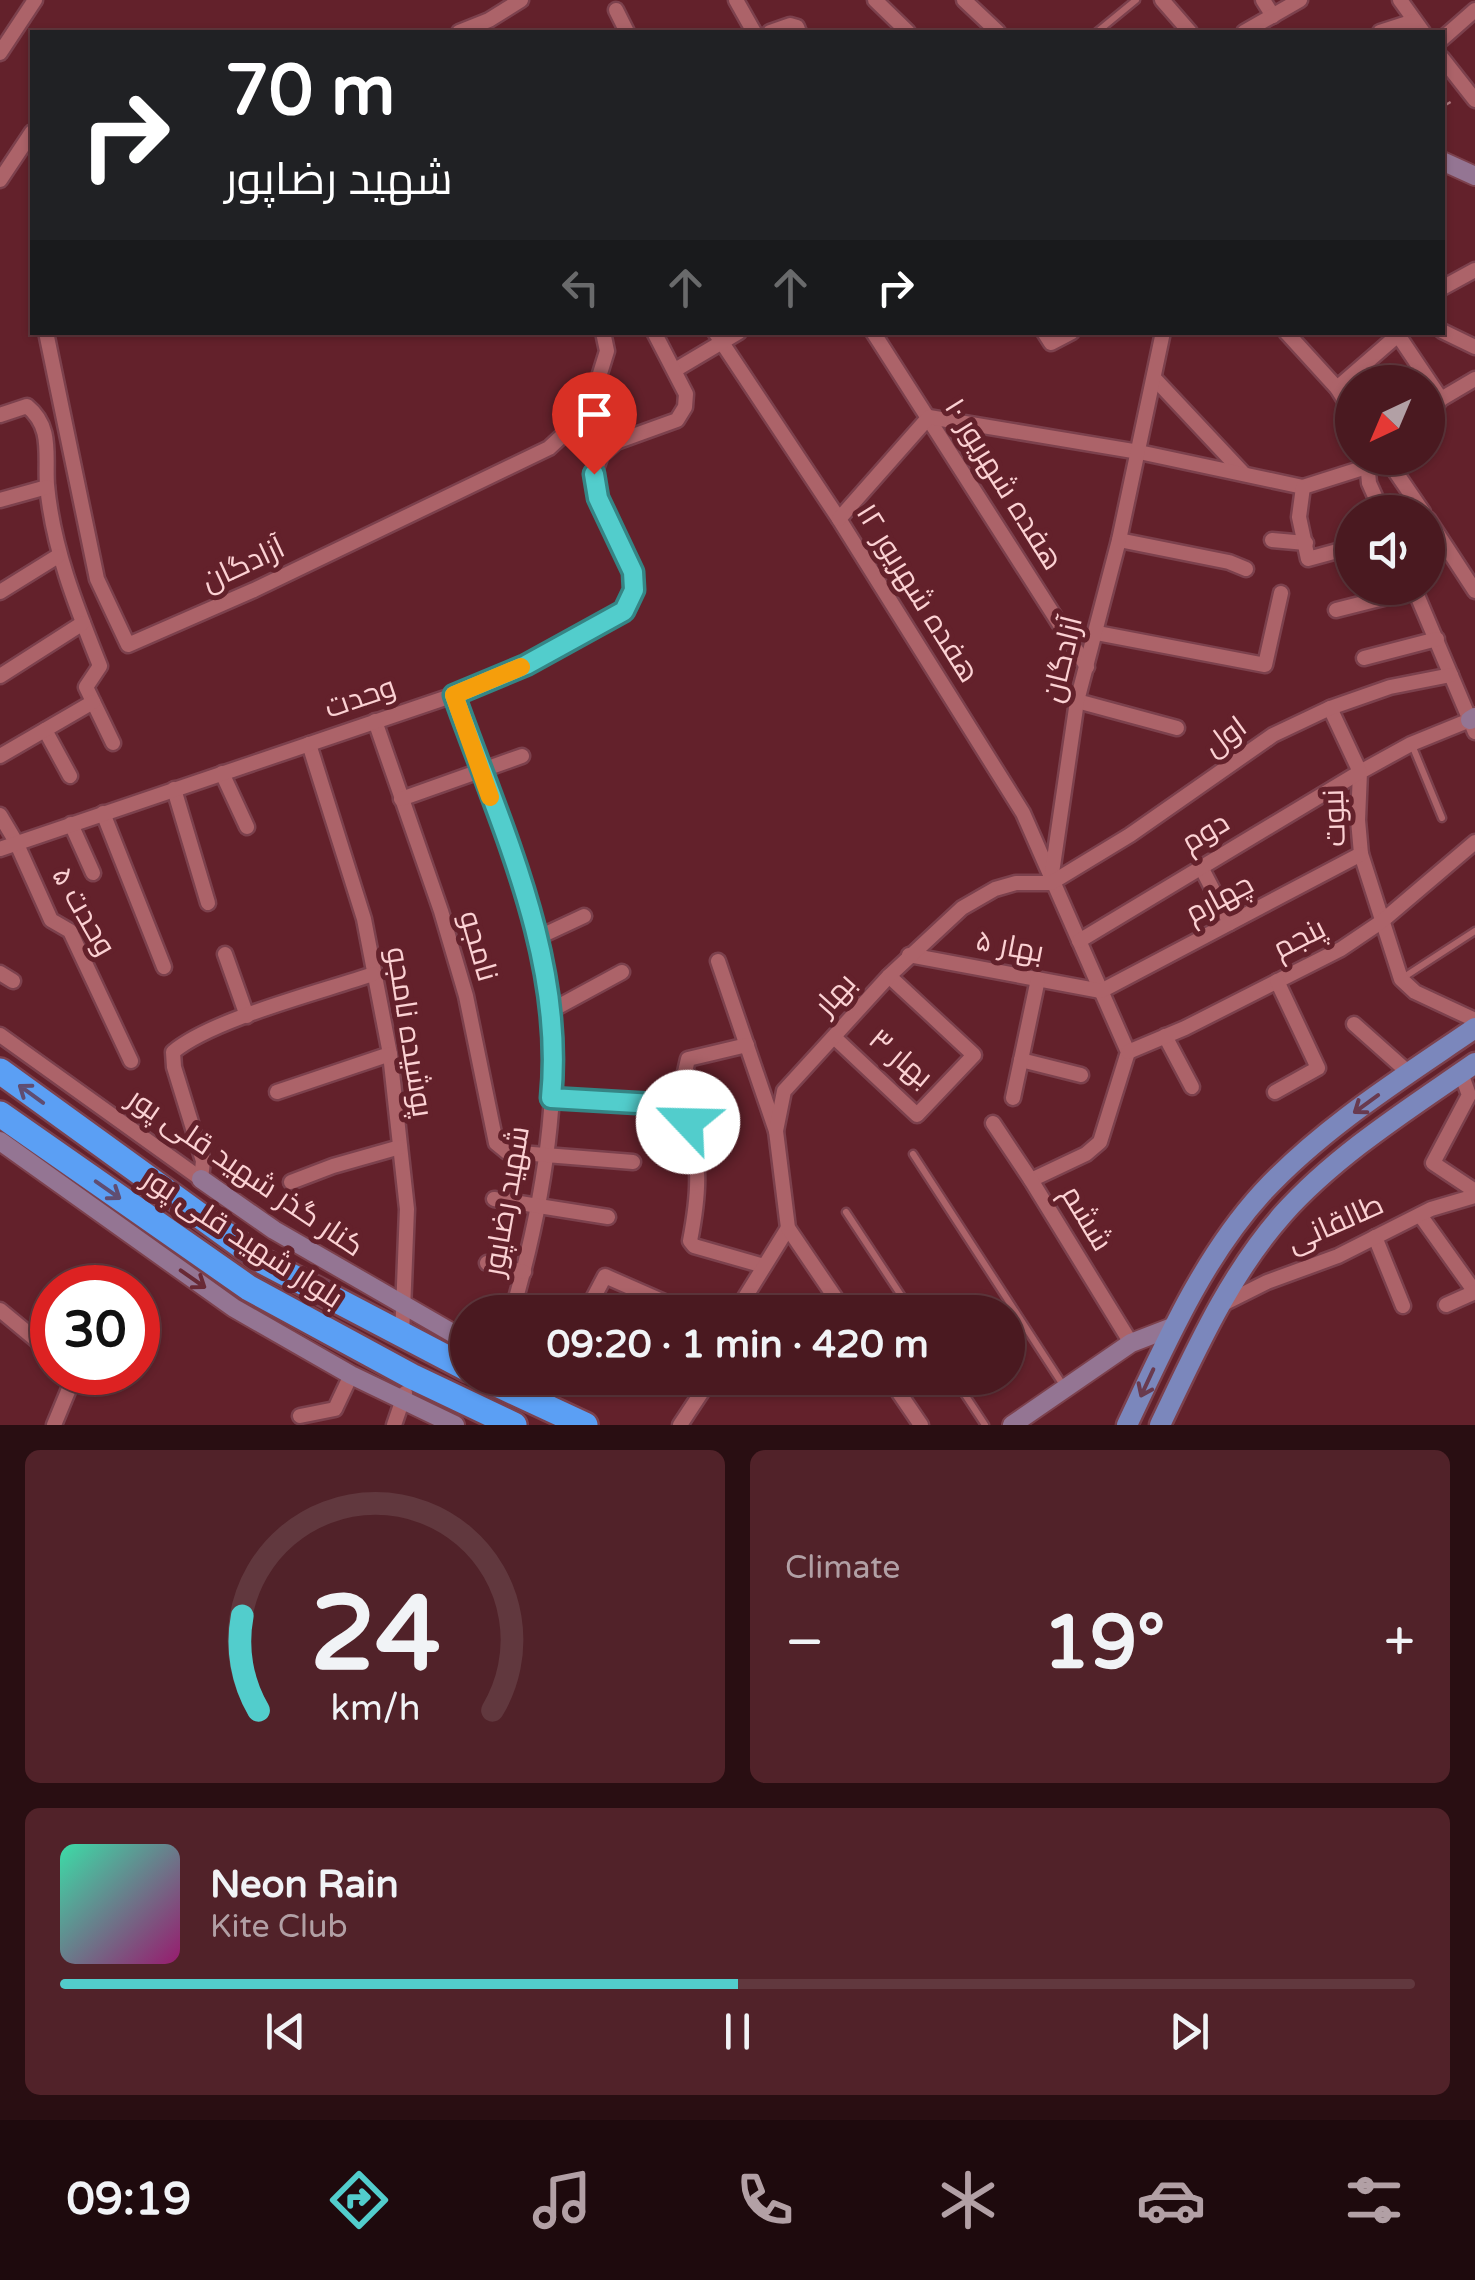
<!DOCTYPE html>
<html lang="en">
<head>
<meta charset="utf-8">
<style>
	:root { --surface:#4a1920; --page:#512229; --text:#f1f3f6; --muted:#b2a0a5; --line:#61383e; --accent:#52cdcc }
	body { margin:0; font-family:"Varela Round",Cairo,sans-serif; background:var(--page); color:var(--text); height:100vh; display:flex; flex-direction:column; font-size:38px; white-space:nowrap }
	* { box-sizing:border-box; margin:0 }
	p { font-size:32px; color:var(--muted) }
	.icon { flex:none; width:55px; height:55px; fill:none; stroke:currentColor; stroke-width:2; stroke-linecap:round; stroke-linejoin:round }
	.map { position:relative; height:1425px; overflow:hidden }
	.side { display:flex; flex-direction:column; gap:25px; padding:25px; background:#290e12; flex:1 }
	.side>* { flex:none }
	.hud { position:absolute; left:30px; top:30px; width:1415px; height:305px; border-radius:0px; box-shadow:0 2px 8px #0004,0 0 0 2px var(--line); background:#202124; color:#fff; overflow:hidden }
	.needle { width:65px; rotate:224deg }
	.buttons { position:absolute; left:1335px; top:365px; display:grid; gap:20px }
	.buttons a { display:grid; place-items:center; width:110px; height:110px; border-radius:50%; background:var(--surface); box-shadow:0 2px 8px #0004,0 0 0 2px var(--line); font-size:50px }
	.speed { position:absolute; left:30px; top:1265px; display:flex; gap:20px; font-size:50px; font-weight:700; text-align:center }
	.speed>* { display:grid; place-content:center; width:130px; height:130px; border-radius:50%; background:var(--surface); box-shadow:0 2px 8px #0004,0 0 0 2px var(--line); line-height:1 }
	.speed .limit { border:15px solid #d22; background:#fff; color:#111 }
	.pin { position:absolute; display:grid; place-items:center; width:85px; height:85px; color:#fff; margin:-102px -42px; border-radius:50% 50% 50% 0; rotate:-45deg; box-shadow:0 0 10px #0007 }
	.pin .icon { rotate:45deg }
	.me { position:absolute; width:110px; margin:-55px; rotate:294deg; stroke-linejoin:round; filter:drop-shadow(0 0 8px #0008) }
	.turn { display:flex; align-items:center; gap:35px; height:210px; padding:0 30px; font-size:45px }
	.turn .icon { width:130px; height:130px; stroke-width:2.5 }
	.turn b { display:block; font-size:70px; line-height:85px }
	.lanes { display:flex; align-items:center; height:95px; padding:0 30px; background:#0003; justify-content:center; gap:50px; direction:ltr }
	.lanes .off { opacity:.35 }
	.big { font-size:75px; font-weight:700; line-height:1.1 }
	.side .card { flex:1; display:flex; flex-direction:column; justify-content:center; gap:15px; min-width:0; padding:0 35px; border-radius:15px; background:var(--page) }
	.side .dial { align-items:center; gap:0 }
	.dial svg { height:260px; overflow:visible; fill:none; stroke:var(--line); stroke-width:7; stroke-linecap:round; text-anchor:middle }
	.dial text { fill:var(--text); stroke:none }
	.song { display:flex; align-items:center; gap:30px }
	.cover { width:120px; height:120px; border-radius:15px; background:linear-gradient(135deg,hsl(160 70% 55%),hsl(320 70% 35%)) }
	.played { height:10px; border-radius:5px; background:linear-gradient(90deg,var(--accent) 50%,var(--line) 50%) }
	.keys { display:flex; justify-content:space-around; direction:ltr }
	.heat { display:flex; justify-content:space-between; align-items:center; font-size:55px; direction:ltr }
	.side .tiles { flex:1; display:grid; gap:25px; grid-template-columns:1fr 1fr }
	.card:last-child { grid-column:span 2 }
	.trip { position:absolute; left:450px; top:1295px; width:575px; height:100px; border-radius:50px; background:var(--surface); box-shadow:0 2px 8px #0004,0 0 0 2px var(--line); font-weight:700; line-height:100px; text-align:center }
	.menu { display:flex; height:160px; justify-content:space-around; align-items:center; background:#1e0a0d; color:var(--muted) }
	.menu .icon { width:70px; height:70px }
	.menu .active { color:var(--accent) }
	.menu b { font-size:45px; color:var(--text) }
	.map>svg:first-child { display:block }
	.lines { fill:none; stroke-linecap:round; stroke-linejoin:round }
	.lane-casing { stroke:#7c414d; stroke-width:11 }
	.street-casing { stroke:#7c414d; stroke-width:19 }
	.secondary-casing { stroke:#7c414d; stroke-width:22 }
	.primary-casing { stroke:#7c414d; stroke-width:25 }
	.highway-casing { stroke:#7c414d; stroke-width:30 }
	.path { stroke:#ae787e; stroke-width:2.5; stroke-dasharray:10 5; stroke-linecap:butt }
	.lane { stroke:#ac6369; stroke-width:6 }
	.street { stroke:#ac6369; stroke-width:14 }
	.secondary { stroke:#947593; stroke-width:18 }
	.primary { stroke:#7b87bc; stroke-width:20 }
	.highway { stroke:#5b9ff4; stroke-width:25 }
	.oneway { stroke:#604d71 }
	.oneway2 { stroke:#693a4f }
	.oneway3 { stroke:#682935 }
	.route-casing { stroke:#358585; stroke-width:25 }
	.route { stroke:#52cdcc; stroke-width:18 }
	.slow { stroke:#f59e0b; stroke-width:18 }
	.labels { text-anchor:middle; stroke-width:10; stroke-linejoin:round; paint-order:stroke }
	.street-label { font-size:30px; fill:#fbd1d3; stroke:#63212b }
</style>
</head>
<body>
<div class="map">
<svg width="1475" height="1425" viewBox="0 0 1475 1425">
	<rect width="100%" height="100%" fill="#63212b"/>
	<g class="lines">
		<g class="lane-casing">
			<g id="lane">
				<path d="M1097 32 1136 0"/>
				<path d="M1412 745 1442 818"/>
				<path d="M1401 979 1475 931"/>
				<path d="M913 1154 1065 1388"/>
				<path d="M846 1212 912 1312"/>
				<path d="M954 1378 985 1425"/>
			</g>
		</g>
		<g class="street-casing">
			<g id="street">
				<path d="M736 0 754 32"/>
				<path d="M875 0 908 32"/>
				<path d="M964 0 998 32"/>
				<path d="M1162 0 1190 32"/>
				<path d="M1263 0 1273 16"/>
				<path d="M1400 0 1423 32"/>
				<path d="M616 10 627 32"/>
				<path d="M459 32 489 20 521 0"/>
				<path d="M770 32 790 25 797 27 799 32"/>
				<path d="M1244 32 1300 0"/>
				<path d="M1380 32 1414 21"/>
				<path d="M1442 39 1475 10"/>
				<path d="M0 53 35 0"/>
				<path d="M1442 58 1475 100"/>
				<path d="M0 180 32 132"/>
				<path d="M1442 288 1475 270"/>
				<path d="M1442 331 1475 347"/>
				<path d="M46 332 97 579 128 645 254 590 549 448 588 412 607 351 603 332"/>
				<path d="M715 332 839 519 1023 813 1128 1052 1100 1142 1086 1154 1031 1180"/>
				<path d="M873 332 1087 667"/>
				<path d="M1044 332 1051 343 1072 332"/>
				<path d="M1286 332 1337 388 1352 412"/>
				<path d="M1396 332 1441 399"/>
				<path d="M675 370 739 332"/>
				<path d="M1154 378 1244 474"/>
				<path d="M1337 388 1398 335"/>
				<path d="M0 415 27 406C53 427 45 455 47 485 53 549 76 606 100 666L86 687 113 743"/>
				<path d="M1428 416 1441 399 1475 379"/>
				<path d="M1399 458 1395 471 1423 512"/>
				<path d="M1367 461 1369 483 1382 512"/>
				<path d="M0 500 47 487"/>
				<path d="M839 519 929 417 1139 452 1303 487"/>
				<path d="M1428 519 1475 591"/>
				<path d="M1119 540 1229 562 1246 569"/>
				<path d="M1272 540 1306 543"/>
				<path d="M1352 547 1308 559 1299 517 1303 487 1366 467"/>
				<path d="M1414 588 1475 732"/>
				<path d="M0 592 58 556"/>
				<path d="M1336 610 1415 590"/>
				<path d="M1097 633 1265 665 1281 593"/>
				<path d="M1364 658 1437 639"/>
				<path d="M0 676 83 623"/>
				<path d="M454 695C473 750 493 804 512 859 521 885 533 912 540 938 569 1057 546 1196 512 1312"/>
				<path d="M1077 701 1177 728"/>
				<path d="M1470 720 1411 744 1360 772 1358 820 1361 854 1401 979 1415 992 1475 1020"/>
				<path d="M375 721 441 911 466 996 496 1143 507 1152 633 1162"/>
				<path d="M45 730 70 776"/>
				<path d="M309 744 364 919 390 1054 407 1209 402 1336"/>
				<path d="M0 756 93 702"/>
				<path d="M222 773 247 827"/>
				<path d="M174 789 208 903"/>
				<path d="M401 799 522 756"/>
				<path d="M103 813 164 967"/>
				<path d="M0 815 16 842 51 920 70 931 131 1061"/>
				<path d="M71 824 93 873"/>
				<path d="M0 849 454 695 526 665 625 611 634 590 633 572 598 498 594 474 601 455 616 442 677 420 685 407 686 394 654 332"/>
				<path d="M1201 867 1230 923"/>
				<path d="M1051 880 1077 701 1119 540 1163 332"/>
				<path d="M539 937 584 916"/>
				<path d="M1079 941 1360 772 1330 708"/>
				<path d="M225 954 247 1016"/>
				<path d="M909 955 1101 991 1361 854"/>
				<path d="M718 961 776 1131"/>
				<path d="M0 973 13 981"/>
				<path d="M552 1010 622 972"/>
				<path d="M1354 1024 1409 1073"/>
				<path d="M0 1035 201 1179"/>
				<path d="M1165 1036 1192 1087"/>
				<path d="M834 1037 917 1115 974 1055 889 976"/>
				<path d="M1128 1052 1185 1028 1341 949 1381 922 1475 842"/>
				<path d="M1021 1060 1081 1075"/>
				<path d="M1461 1073 1469 1095 1433 1163 1475 1191"/>
				<path d="M277 1092 390 1054"/>
				<path d="M1275 1092 1318 1068 1277 981"/>
				<path d="M551 1098 671 1105 684 1110C701 1161 700 1189 690 1241L694 1246 764 1266"/>
				<path d="M1013 1098 1038 979"/>
				<path d="M684 1110 682 1085 688 1059 747 1045"/>
				<path d="M993 1123 1031 1180 1131 1343"/>
				<path d="M201 1179 203 1161 174 1067 173 1052C212 1019 321 992 373 974"/>
				<path d="M291 1182 333 1166 400 1147"/>
				<path d="M494 1199 608 1217"/>
				<path d="M1420 1215 1475 1292"/>
				<path d="M1375 1237 1403 1306"/>
				<path d="M487 1263 524 1272"/>
				<path d="M1446 1305 1475 1292"/>
				<path d="M1219 1306 1267 1282 1338 1256 1431 1209 1475 1196"/>
				<path d="M0 1310 52 1353"/>
				<path d="M586 1312 605 1276 687 1312"/>
				<path d="M736 1312 788 1228"/>
				<path d="M845 1312 788 1228 776 1131 784 1091 889 976 962 908 995 889 1016 883H1051L1130 835 1273 735 1330 708 1390 687 1451 675"/>
				<path d="M889 1378 921 1425"/>
				<path d="M543 1406 556 1378"/>
				<path d="M300 1416 335 1409 351 1375"/>
				<path d="M54 1425 76 1372"/>
				<path d="M394 1425 405 1393"/>
				<path d="M680 1425 711 1378"/>
			</g>
		</g>
		<g class="secondary-casing">
			<g id="secondary">
				<path d="M1442 161 1475 176"/>
				<path d="M1470 720 1475 717"/>
				<path d="M0 1141 234 1308 351 1375 455 1425"/>
				<path d="M201 1179 274 1230 468 1342"/>
				<path d="M536 1378 543 1406"/>
				<path d="M1012 1425 1131 1343 1175 1326"/>
			</g>
		</g>
		<g class="primary-casing">
			<g id="primary">
				<path d="M1127 1425C1165 1345 1202 1259 1262 1193 1323 1127 1402 1078 1475 1028"/>
				<path d="M1160 1425C1195 1352 1229 1275 1283 1214 1337 1154 1409 1109 1475 1063"/>
			</g>
		</g>
		<g class="highway-casing">
			<g id="highway">
				<path d="M0 1071 264 1262 468 1369"/>
				<path d="M0 1114 249 1288 411 1376 514 1425"/>
				<path d="M484 1378 585 1425"/>
			</g>
		</g>
		<path class="path" d="M1442 107 1454 100"/>
		<use href="#lane" class="lane"/>
		<use href="#street" class="street"/>
		<use href="#secondary" class="secondary"/>
		<use href="#primary" class="primary"/>
		<use href="#highway" class="highway"/>
	</g>
	<defs><path id="oneway-shaft" d="M-6 0H5M1.5-3L5.5 0L1.5 3" fill="none" stroke-width="1.6" stroke-linecap="round" stroke-linejoin="round" transform="scale(2.5)"/></defs>
	<g class="oneway">
		<use href="#oneway-shaft" transform="translate(31 1094) rotate(-144)"/>
		<use href="#oneway-shaft" transform="translate(108 1190) rotate(35)"/>
	</g>
	<g class="oneway2">
		<use href="#oneway-shaft" transform="translate(1366 1104) rotate(144)"/>
		<use href="#oneway-shaft" transform="translate(1147 1383) rotate(115)"/>
	</g>
	<use class="oneway3" href="#oneway-shaft" transform="translate(193 1279) rotate(35)"/>
	<g class="lines">
		<g class="route-casing">
			<path id="route" d="M594 474 598 498 633 572 634 590 624 611 526 665 454 695C500 825 565 958 551 1098L671 1105 684 1110 688 1122"/>
		</g>
		<use href="#route" class="route"/>
		<path class="slow" d="M490 797 454 695 521 667"/>
	</g>
	<g class="labels">
		<g class="street-label">
			<text transform="translate(1004 484) rotate(58)" y="10">هفده شهریور ۱۰</text>
			<text transform="translate(243 564) rotate(-25)" y="10">آزادگان</text>
			<text transform="translate(918 593) rotate(58)" y="10">هفده شهریور ۱۲</text>
			<text transform="translate(1062 659) rotate(-76)" y="10">آزادگان</text>
			<text transform="translate(360 697) rotate(-19)" y="10">وحدت</text>
			<text transform="translate(1225 736) rotate(-36)" y="10">اول</text>
			<text transform="translate(1334 818) rotate(-92)" y="10">نبوت</text>
			<text transform="translate(1205 832) rotate(-31)" y="10">دوم</text>
			<text transform="translate(1219 898) rotate(-28)" y="10">چهارم</text>
			<text transform="translate(84 911) rotate(60)" y="10">وحدت ۵</text>
			<text transform="translate(1299 938) rotate(-27)" y="10">پنجم</text>
			<text transform="translate(479 946) rotate(74)" y="10">نامجو</text>
			<text transform="translate(1010 946) rotate(11)" y="10">بهار ۵</text>
			<text transform="translate(835 994) rotate(-48)" y="10">بهار</text>
			<text transform="translate(410 1032) rotate(81)" y="10">پوشیده نامجو</text>
			<text transform="translate(901 1058) rotate(40)" y="10">بهار ۳</text>
			<text transform="translate(246 1172) rotate(34)" y="10">کنار گذر شهید قلی پور</text>
			<text transform="translate(506 1201) rotate(-80)" y="10">شهید رضاپور</text>
			<text transform="translate(1087 1218) rotate(59)" y="10">ششم</text>
			<text transform="translate(1335 1223) rotate(-24)" y="10">طالقانی</text>
			<text transform="translate(243 1238) rotate(33)" y="10">بلوار شهید قلی پور</text>
		</g>
	</g>
</svg>
<div class="buttons">
<a><svg class="needle" viewBox="-14 -14 28 28"><path d="M0-13l5 13h-10z" fill="#e53935"/><path d="M0 13l5-13h-10z" fill="#b2a0a5"/></svg></a>
<a><svg class="icon" aria-label="sound" viewBox="0 0 24 24"><path d="M4 9h4l5-4v14l-5-4H4zM17 9q2 3 0 6"/></svg></a>
</div>
<div class="speed"><div class="limit">30</div></div>
<div class="pin" style="left:594px;top:474px;background:#d93025"><svg class="icon" aria-label="arrive" viewBox="0 0 24 24"><path d="M6 21V4h12l-3 4 3 4H6"/></svg></div>
<svg class="me" style="left:688px;top:1122px" viewBox="-20 -20 40 40"><circle r="19" fill="#fff"/><path d="M0-13L10 11 0 6-10 11z" fill="#52cdcc"/></svg>
<div class="trip">09:20 · 1 min · 420 m</div>
<div class="hud">
<div class="turn"><svg class="icon" aria-label="right" viewBox="0 0 24 24"><path d="M7 20v-9h11M14 6l5 5-5 5"/></svg><div><b>70 m</b>شهید رضاپور</div></div>
<div class="lanes"><svg class="icon off" aria-label="left" viewBox="0 0 24 24"><path d="M17 20v-9H6M10 6l-5 5 5 5"/></svg><svg class="icon off" aria-label="ahead" viewBox="0 0 24 24"><path d="M12 20V5M6 11l6-6 6 6"/></svg><svg class="icon off" aria-label="ahead" viewBox="0 0 24 24"><path d="M12 20V5M6 11l6-6 6 6"/></svg><svg class="icon" aria-label="right" viewBox="0 0 24 24"><path d="M7 20v-9h11M14 6l5 5-5 5"/></svg></div>
</div>
</div>
<section class="side">
<div class="tiles">
<div class="card dial"><svg viewBox="0 0 100 80">
<path d="M14 69A42 42 0 1 1 86 69"/>
<path d="M14 69A42 42 0 0 1 9 40" stroke="#52cdcc"/>
<text x="50" y="56" font-size="32" font-weight="700">24</text>
<text x="50" y="72" font-size="11">km/h</text>
</svg></div>
<div class="card"><p>Climate</p>
<div class="heat"><a>−</a><b class="big">19°</b><a>+</a></div>
</div>
<div class="card">
<div class="song"><i class="cover"></i><div><b>Neon Rain</b><p>Kite Club</p></div></div>
<div class="played"></div>
<div class="keys"><svg class="icon" aria-label="previous" viewBox="0 0 24 24"><path d="M18 5L8 12l10 7zM5 5v14"/></svg><svg class="icon" aria-label="pause" viewBox="0 0 24 24"><path d="M8 5v14M16 5v14"/></svg><svg class="icon" aria-label="next" viewBox="0 0 24 24"><path d="M6 5l10 7-10 7zM19 5v14"/></svg></div>
</div>
</div>
</section>
<nav class="menu">
<b>09:19</b>
<svg class="icon active" aria-label="directions" viewBox="0 0 24 24"><path d="M12 3l9 9-9 9-9-9zM9 14v-3h6M13 9l2 2-2 2"/></svg>
<svg class="icon" aria-label="music" viewBox="0 0 24 24"><path d="M9 18V5l10-2v13"/><circle cx="6" cy="18" r="3"/><circle cx="16" cy="16" r="3"/></svg>
<svg class="icon" aria-label="phone" viewBox="0 0 24 24"><path d="M5 4h4l2 5-3 2q2 4 5 5l2-3 5 2v4C11 20 4 13 5 4z"/></svg>
<svg class="icon" aria-label="climate" viewBox="0 0 24 24"><path d="M12 3v18M4 7l16 10M4 17L20 7"/></svg>
<svg class="icon" aria-label="car" viewBox="0 0 24 24"><path d="M5 17H2v-5l4-1 3-4h7l3 4 3 1v5h-3M9 17h6M6 11h13"/><circle cx="7" cy="17" r="2"/><circle cx="17" cy="17" r="2"/></svg>
<svg class="icon" aria-label="filters" viewBox="0 0 24 24"><path d="M4 7h16M4 17h16"/><circle cx="9" cy="7" r="2"/><circle cx="15" cy="17" r="2"/></svg>
</nav>
</body>
</html>
